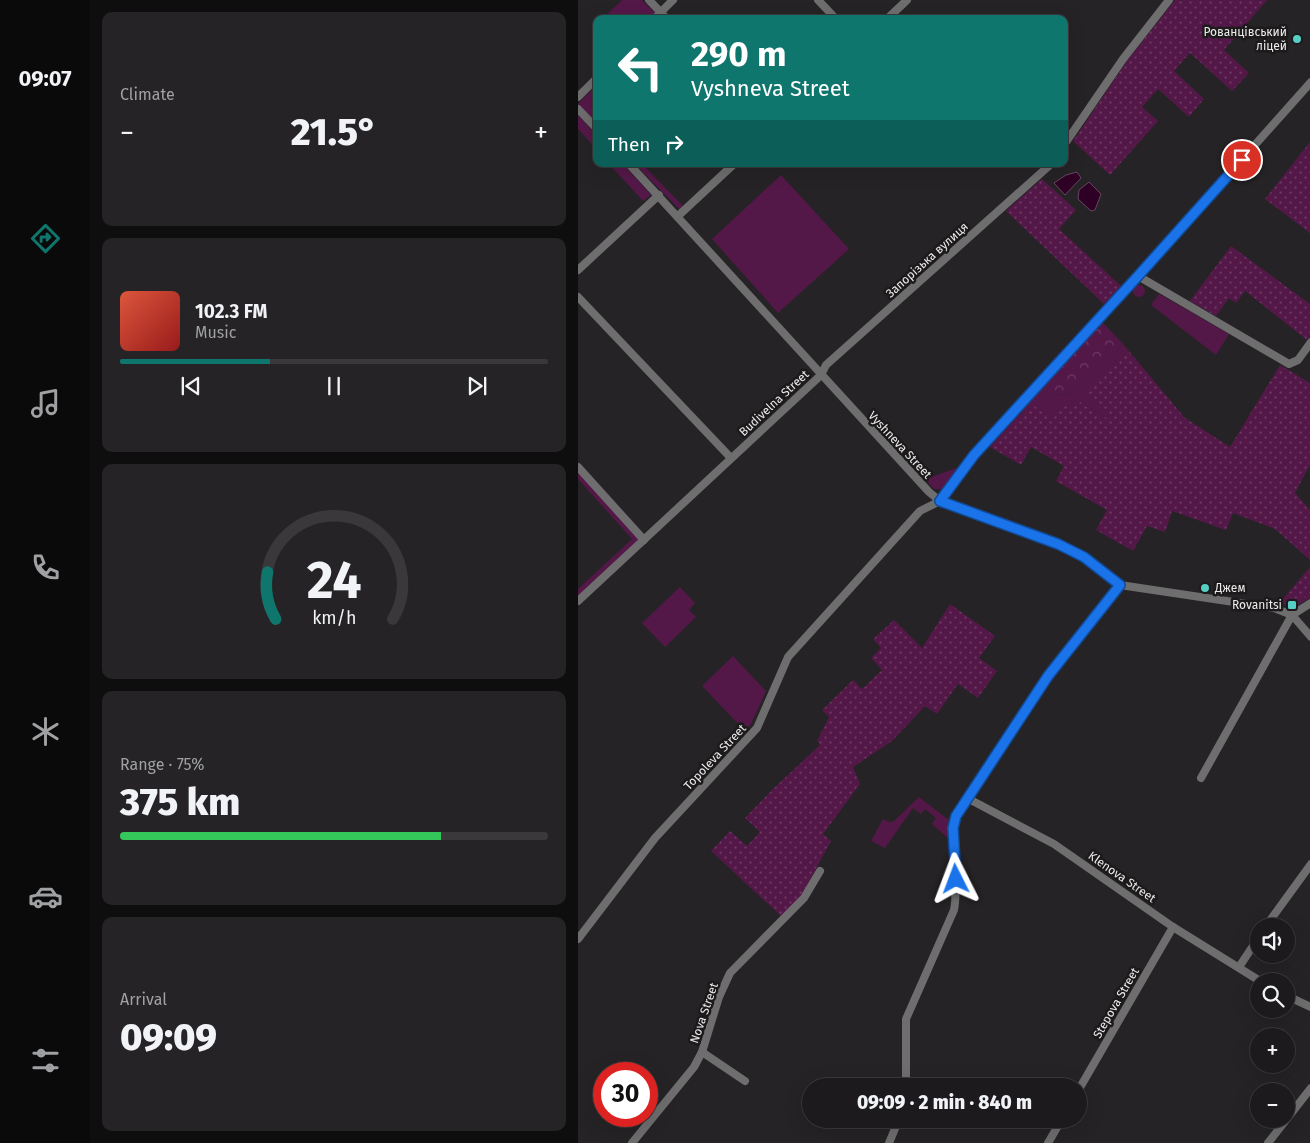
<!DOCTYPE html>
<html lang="en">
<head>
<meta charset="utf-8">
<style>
	:root { --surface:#1c1a1c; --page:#252325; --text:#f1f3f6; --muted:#a0a1a3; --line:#3a383b; --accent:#0f766e }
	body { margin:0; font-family:"Fira Sans",sans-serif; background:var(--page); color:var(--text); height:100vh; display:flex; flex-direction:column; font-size:19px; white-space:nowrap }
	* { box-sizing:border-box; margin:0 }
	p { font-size:16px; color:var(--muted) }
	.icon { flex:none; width:28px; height:28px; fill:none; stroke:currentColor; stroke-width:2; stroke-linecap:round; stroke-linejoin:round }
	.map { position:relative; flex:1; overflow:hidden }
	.side { display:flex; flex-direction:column; gap:12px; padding:12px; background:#0f0e0f; width:488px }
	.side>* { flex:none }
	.hud { position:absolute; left:15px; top:15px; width:475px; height:152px; border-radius:10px; box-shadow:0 5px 20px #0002,0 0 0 1px var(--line); background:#0f766e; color:#fff; overflow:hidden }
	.controls { position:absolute; left:672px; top:918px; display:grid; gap:10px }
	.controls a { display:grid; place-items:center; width:45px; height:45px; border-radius:50%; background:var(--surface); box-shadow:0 5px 20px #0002,0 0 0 1px var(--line); font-size:25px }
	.speed { position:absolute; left:15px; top:1062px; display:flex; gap:10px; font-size:25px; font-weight:700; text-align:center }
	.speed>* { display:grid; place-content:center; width:65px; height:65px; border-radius:50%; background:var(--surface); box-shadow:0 5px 20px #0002,0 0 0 1px var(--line); line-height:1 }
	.speed .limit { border:8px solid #d22; background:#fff; color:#111 }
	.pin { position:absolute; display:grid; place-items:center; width:42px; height:42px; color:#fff; margin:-21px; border:2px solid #fff; border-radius:50%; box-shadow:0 1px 5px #0007 }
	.me { position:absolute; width:55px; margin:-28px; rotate:357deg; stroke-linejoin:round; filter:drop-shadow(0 0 4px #0008) }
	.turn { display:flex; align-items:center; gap:18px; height:105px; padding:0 15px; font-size:22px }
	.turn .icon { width:65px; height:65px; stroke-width:2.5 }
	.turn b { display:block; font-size:35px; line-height:42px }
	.then { display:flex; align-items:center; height:48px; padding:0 15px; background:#0003; gap:10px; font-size:19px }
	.big { font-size:38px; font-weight:800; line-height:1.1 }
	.side .tile { flex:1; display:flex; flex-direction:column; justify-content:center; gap:8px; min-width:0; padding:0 18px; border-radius:10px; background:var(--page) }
	.side .dial { align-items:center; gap:0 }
	.dial svg { height:130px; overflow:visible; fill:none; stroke:var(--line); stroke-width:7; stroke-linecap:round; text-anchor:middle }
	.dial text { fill:var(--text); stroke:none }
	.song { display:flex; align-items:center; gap:15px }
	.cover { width:60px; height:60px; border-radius:8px; background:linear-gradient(135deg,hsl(10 70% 55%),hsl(0 70% 35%)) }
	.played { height:5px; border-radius:2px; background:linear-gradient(90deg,var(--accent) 35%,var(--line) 35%) }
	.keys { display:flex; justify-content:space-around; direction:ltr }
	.heat { display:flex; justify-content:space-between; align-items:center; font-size:28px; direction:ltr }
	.charge { height:8px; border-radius:4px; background:linear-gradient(90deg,#34c759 75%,var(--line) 0) }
	.trip { position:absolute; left:224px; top:1078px; width:285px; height:50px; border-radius:25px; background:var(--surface); box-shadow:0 5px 20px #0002,0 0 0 1px var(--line); font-weight:800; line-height:50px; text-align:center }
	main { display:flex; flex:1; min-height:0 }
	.dock { display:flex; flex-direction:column; width:90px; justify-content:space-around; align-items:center; background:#0b0a0b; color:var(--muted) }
	.dock .icon { width:35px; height:35px }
	.dock .on { color:var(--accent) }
	.dock b { font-size:22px; color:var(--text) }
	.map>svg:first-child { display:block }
	.grass { fill:#541848 }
	.park { fill:url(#park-crowns) }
	.garden { fill:url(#garden-dots) }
	.water { fill:#2e0025; stroke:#674661 }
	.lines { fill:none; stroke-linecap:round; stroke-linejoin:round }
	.minor { stroke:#6f6e6f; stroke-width:8 }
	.route-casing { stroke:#114b97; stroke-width:12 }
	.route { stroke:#1a73e8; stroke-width:9 }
	.poi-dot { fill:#56cec3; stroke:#1c1a1b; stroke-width:2 }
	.labels { text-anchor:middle; stroke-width:5; stroke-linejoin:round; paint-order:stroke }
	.poi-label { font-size:12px; fill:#edebec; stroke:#1c1a1b; text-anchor:end }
	.street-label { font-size:12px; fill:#edebec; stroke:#1c1a1b }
</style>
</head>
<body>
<main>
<nav class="dock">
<b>09:07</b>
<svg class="icon on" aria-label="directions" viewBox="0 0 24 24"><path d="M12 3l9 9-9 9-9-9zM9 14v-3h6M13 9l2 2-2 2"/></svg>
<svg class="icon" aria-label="music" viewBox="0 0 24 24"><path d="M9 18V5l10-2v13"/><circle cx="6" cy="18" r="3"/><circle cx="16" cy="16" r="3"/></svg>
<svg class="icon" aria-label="phone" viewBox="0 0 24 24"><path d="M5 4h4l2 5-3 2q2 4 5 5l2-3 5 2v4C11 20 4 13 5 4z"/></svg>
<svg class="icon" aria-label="climate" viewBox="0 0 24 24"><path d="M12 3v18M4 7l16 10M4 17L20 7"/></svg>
<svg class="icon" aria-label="car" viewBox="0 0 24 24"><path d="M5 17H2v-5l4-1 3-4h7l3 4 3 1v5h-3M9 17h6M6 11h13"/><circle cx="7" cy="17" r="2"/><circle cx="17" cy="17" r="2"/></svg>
<svg class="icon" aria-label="filters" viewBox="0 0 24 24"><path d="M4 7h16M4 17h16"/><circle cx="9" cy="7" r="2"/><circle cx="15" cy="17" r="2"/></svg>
</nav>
<section class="side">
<div class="tile"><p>Climate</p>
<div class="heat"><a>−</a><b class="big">21.5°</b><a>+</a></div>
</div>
<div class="tile">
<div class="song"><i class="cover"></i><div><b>102.3 FM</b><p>Music</p></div></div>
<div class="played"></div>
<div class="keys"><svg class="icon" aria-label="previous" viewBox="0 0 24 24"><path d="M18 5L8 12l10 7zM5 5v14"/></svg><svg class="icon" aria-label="pause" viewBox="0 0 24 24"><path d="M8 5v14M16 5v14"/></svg><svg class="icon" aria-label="next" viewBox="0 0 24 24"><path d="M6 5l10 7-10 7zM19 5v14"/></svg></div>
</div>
<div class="tile dial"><svg viewBox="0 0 100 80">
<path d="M14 69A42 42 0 1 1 86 69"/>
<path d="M14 69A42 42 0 0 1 9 40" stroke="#0f766e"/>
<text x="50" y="56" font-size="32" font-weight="700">24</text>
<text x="50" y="72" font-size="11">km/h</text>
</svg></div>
<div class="tile"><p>Range · 75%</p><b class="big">375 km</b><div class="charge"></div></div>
<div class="tile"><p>Arrival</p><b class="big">09:09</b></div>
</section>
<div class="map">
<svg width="733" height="1143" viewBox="0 0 733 1143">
	<defs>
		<pattern id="park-crowns" width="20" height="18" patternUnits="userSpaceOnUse" patternTransform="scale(1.25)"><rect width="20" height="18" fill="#541848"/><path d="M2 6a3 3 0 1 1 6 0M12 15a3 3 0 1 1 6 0" fill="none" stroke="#6d3a63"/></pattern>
		<pattern id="garden-dots" width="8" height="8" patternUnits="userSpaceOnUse" patternTransform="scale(1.25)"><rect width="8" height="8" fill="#541848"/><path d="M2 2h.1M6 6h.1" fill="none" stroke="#6d3a63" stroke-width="1.8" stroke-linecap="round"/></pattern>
	</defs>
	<rect width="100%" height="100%" fill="#252325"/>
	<g class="grass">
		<path d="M44 0H64L77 13 70 19H24Z"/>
		<path d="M19 84V124L0 104Z"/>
		<path d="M0 115 19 136V150L0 129Z"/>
		<path d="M31 164H45L73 195 65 201Z"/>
		<path d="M57 164H64L105 206 101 209Z"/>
		<path d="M203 175 271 249 200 313 134 239Z"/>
		<circle cx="561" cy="291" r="6"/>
		<path d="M581 294 651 334 638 355 573 305Z"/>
		<path d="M545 344 550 350 507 393 531 413 528 418 504 402 474 417 447 410 412 447 409 445 460 392 466 396 495 393Z"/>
		<path d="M379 468 366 489H356L347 479Z"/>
		<path d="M0 471 62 540 0 597V589L54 539 0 479Z"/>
		<path d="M102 587 117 603 111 610 118 617 87 647 64 623Z"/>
		<path d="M711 592 721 602 732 594V598L718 606 719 602 709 601 708 605 700 604Z"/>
		<path d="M155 656 188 691 173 724 167 731 124 686Z"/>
		<path d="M341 797 372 821 371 839 354 824 358 818 347 809 343 814 335 808 307 848 293 841 305 819 311 822 316 821Z"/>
	</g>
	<path class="park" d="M524 322 545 344 495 393 466 396 460 392Z"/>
	<g class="garden">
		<path d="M597 0H689L646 50 671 73 654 91 612 53 596 71 626 99 611 117 580 89 564 107 580 121 532 175 495 141 549 61Z"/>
		<path d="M732 142V233L687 199Z"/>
		<path d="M464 179 498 210 481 229 543 286 526 304 428 211Z"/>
		<path d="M653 246 732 304V335L729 340 667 291 658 303 651 298 638 316 612 301Z"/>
		<path d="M550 350 607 418 652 447 702 365 732 383V465L717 493 732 510V560L697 529 655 513 648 530 594 511 587 532 569 526 555 551 518 530 529 510 478 481 486 466 453 447 443 465 412 447 447 410 455 405 474 417 481 407 504 402 528 418 531 413 506 393Z"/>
		<path d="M732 567V594L721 602 711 592Z"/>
		<path d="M372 604 417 636 401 658 419 671 400 698 380 684 359 714 347 706 314 741 275 767 282 784 245 834 253 841 223 896 203 916 133 851 152 831 169 846 182 832 167 818 195 789 242 745 239 741 251 717 244 710 275 680 284 689 304 670 293 658 303 648 295 639 316 620 344 648Z"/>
	</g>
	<g class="water">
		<path d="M499 172 503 178 487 195 476 183 488 175Z"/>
		<path d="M511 182 523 194 517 210 513 211 500 199 501 190Z"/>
	</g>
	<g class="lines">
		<g class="minor">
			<path d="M71 0 89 19"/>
			<path d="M240 0 258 19"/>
			<path d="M76 19 95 0"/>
			<path d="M309 19 329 0"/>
			<path d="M0 97 19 78"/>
			<path d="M0 109 19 129"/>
			<path d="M486 145 545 59 591 0"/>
			<path d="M51 164 351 492 362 501 480 544 506 557 542 585 696 608 714 615 733 637"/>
			<path d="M100 216 156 164"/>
			<path d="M0 270 81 195"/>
			<path d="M560 276 711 364 720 360 733 342"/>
			<path d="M0 297 153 458"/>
			<path d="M0 467 66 540"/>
			<path d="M0 601 243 375 248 365 473 164"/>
			<path d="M623 778 714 615 733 603"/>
			<path d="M389 798 476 844 595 927 682 981"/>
			<path d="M688 926 733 864"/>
			<path d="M0 939 77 838 179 728 210 657 342 511 362 501 396 455 560 276 733 82"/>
			<path d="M661 967 681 937"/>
			<path d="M709 996 733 1007"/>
			<path d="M124 1052 167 1081"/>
			<path d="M328 1086V1019L376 910C382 879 370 847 378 816L470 676 542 585"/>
			<path d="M500 1091 595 927"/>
			<path d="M54 1143 116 1067 124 1052 141 997 152 973 226 898 242 871"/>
			<path d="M311 1143 321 1119"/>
			<path d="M470 1143 484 1119"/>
			<path d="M690 1143 733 1088"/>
		</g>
	</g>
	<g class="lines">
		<g class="route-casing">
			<path id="route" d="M378 879 375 828 378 816 470 676 542 585 506 557 480 544 362 501 396 455 560 276 664 160"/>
		</g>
		<use href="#route" class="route"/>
	</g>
	<g class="poi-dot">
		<circle cx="719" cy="39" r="5"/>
		<circle cx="627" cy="588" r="5"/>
		<rect x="709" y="600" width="10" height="10" rx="2.5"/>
	</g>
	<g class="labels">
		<g class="poi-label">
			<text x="709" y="36">Рованцівський<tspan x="709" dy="14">ліцей</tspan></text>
			<text x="637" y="592" text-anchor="start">Джем</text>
			<text x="704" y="609">Rovanitsi</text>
		</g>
		<g class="street-label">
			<text transform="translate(349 260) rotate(-42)" y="4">Запорізька вулиця</text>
			<text transform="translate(196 403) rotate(-43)" y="4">Budivelna Street</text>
			<text transform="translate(322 445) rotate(47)" y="4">Vyshneva Street</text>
			<text transform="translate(137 757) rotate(-47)" y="4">Topoleva Street</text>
			<text transform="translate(544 877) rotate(35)" y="4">Klenova Street</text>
			<text transform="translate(538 1003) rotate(-60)" y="4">Stepova Street</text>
			<text transform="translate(126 1013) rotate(-71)" y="4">Nova Street</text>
		</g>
	</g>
</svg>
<div class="controls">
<a><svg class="icon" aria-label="sound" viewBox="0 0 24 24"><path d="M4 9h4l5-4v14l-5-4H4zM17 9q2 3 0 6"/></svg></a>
<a><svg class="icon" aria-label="search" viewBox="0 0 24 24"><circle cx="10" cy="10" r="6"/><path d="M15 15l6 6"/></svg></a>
<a>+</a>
<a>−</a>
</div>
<div class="speed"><div class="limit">30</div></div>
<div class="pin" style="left:664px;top:160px;background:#d93025"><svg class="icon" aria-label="arrive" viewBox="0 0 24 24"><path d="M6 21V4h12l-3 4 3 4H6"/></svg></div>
<svg class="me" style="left:378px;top:879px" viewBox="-20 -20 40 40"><path d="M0-17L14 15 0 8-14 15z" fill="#1a73e8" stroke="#fff" stroke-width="4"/></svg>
<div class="trip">09:09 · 2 min · 840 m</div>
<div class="hud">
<div class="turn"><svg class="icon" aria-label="left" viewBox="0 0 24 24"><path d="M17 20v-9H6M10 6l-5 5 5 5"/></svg><div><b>290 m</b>Vyshneva Street</div></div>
<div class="then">Then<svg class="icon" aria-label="right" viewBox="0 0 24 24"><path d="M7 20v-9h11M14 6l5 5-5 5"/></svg></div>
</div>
</div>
</main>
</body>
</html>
